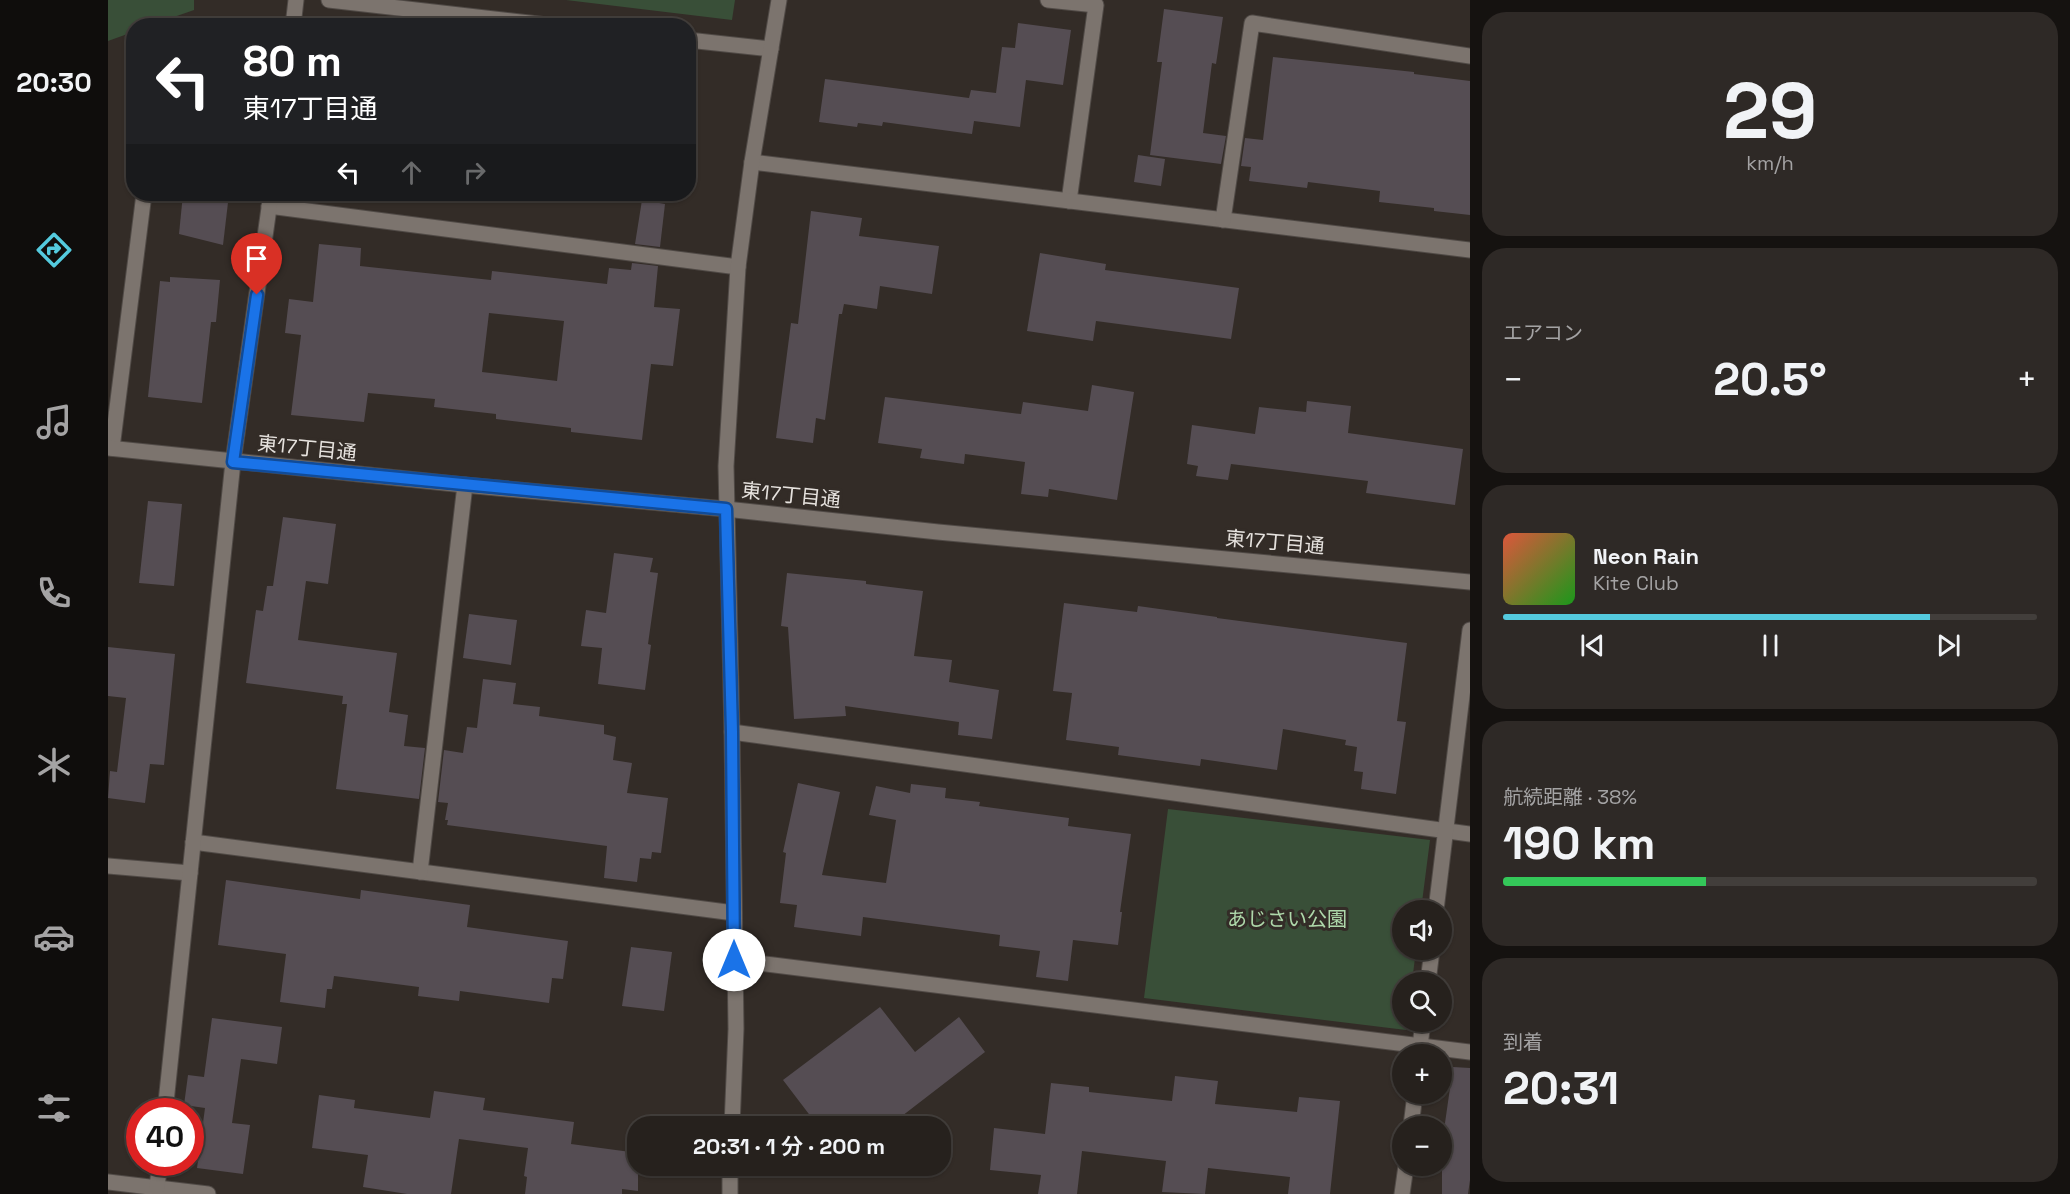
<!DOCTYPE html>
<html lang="ja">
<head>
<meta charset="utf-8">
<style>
	:root { --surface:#26211d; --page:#2e2926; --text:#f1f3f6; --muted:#a4a3a4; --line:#423e3b; --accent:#54cade }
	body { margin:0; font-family:"Space Grotesk","Noto Sans JP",sans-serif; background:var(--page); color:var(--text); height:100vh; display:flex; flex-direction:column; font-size:22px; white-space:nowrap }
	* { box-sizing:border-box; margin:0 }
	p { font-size:20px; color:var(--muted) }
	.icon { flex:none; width:33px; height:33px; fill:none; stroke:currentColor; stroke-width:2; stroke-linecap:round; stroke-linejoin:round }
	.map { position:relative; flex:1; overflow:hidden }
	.sheet { display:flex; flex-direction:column; gap:12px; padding:12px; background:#151210; width:600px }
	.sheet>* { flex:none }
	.banner { position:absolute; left:18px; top:18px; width:570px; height:183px; border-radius:24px; box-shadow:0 2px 4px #0004,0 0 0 2px var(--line); background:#202124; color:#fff; overflow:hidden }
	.controls { position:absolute; left:1284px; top:900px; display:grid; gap:12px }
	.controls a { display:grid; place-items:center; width:60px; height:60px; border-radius:50%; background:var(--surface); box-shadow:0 2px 4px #0004,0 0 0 2px var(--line); font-size:30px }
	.speed { position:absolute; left:18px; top:1098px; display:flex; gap:12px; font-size:30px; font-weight:700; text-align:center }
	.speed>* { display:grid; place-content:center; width:78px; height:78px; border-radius:50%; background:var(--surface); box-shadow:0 2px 4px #0004,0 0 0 2px var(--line); line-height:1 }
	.speed .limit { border:9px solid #d22; background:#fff; color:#111 }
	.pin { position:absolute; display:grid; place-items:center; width:51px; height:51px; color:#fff; margin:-62px -26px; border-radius:50% 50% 50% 0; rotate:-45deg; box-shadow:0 0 6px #0007 }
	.pin .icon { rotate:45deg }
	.me { position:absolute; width:66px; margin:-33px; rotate:0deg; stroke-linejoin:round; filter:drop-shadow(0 0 4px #0008) }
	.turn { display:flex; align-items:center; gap:21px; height:126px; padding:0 18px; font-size:27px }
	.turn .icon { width:78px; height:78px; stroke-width:2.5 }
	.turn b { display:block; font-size:42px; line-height:51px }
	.lanes { display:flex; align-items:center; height:57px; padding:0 18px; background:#0003; justify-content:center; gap:30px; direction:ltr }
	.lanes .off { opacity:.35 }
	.big { font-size:45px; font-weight:600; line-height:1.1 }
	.sheet .card { flex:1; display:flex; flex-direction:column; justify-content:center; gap:9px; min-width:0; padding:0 21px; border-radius:24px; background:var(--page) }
	.sheet .dial { align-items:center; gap:0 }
	.dial b { font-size:78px; line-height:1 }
	.song { display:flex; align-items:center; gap:18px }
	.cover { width:72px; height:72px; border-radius:9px; background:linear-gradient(135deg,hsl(10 70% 55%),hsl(120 70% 35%)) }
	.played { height:6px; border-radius:3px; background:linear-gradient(90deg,var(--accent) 80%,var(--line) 80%) }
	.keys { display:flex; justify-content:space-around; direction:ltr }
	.heat { display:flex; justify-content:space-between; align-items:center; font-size:33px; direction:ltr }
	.charge { height:9px; border-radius:4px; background:linear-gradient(90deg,#34c759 38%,var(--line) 0) }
	.trip { position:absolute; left:519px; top:1116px; width:324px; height:60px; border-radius:24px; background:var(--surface); box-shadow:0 2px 4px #0004,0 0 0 2px var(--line); font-weight:600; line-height:60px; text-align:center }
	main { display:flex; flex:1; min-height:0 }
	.dock { display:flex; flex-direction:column; width:108px; justify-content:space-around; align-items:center; background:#0f0d0c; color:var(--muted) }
	.dock .icon { width:42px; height:42px }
	.dock .selected { color:var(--accent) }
	.dock b { font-size:27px; color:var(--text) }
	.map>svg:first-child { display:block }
	.green { fill:#394f38 }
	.building { fill:#554d53; fill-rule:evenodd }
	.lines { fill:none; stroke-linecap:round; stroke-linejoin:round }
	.street-casing { stroke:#504a46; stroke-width:17 }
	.secondary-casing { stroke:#504a46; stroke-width:17 }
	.street { stroke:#7c746e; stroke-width:15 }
	.secondary { stroke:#7c746e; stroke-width:15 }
	.route-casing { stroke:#114b97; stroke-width:15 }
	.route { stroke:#1a73e8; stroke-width:10 }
	.labels { text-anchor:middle; stroke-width:6; stroke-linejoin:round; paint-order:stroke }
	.street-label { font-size:20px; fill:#e6e2de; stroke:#332c27 }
	.park-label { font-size:20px; fill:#aed8aa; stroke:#332c27 }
</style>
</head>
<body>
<main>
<nav class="dock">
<b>20:30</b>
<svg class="icon selected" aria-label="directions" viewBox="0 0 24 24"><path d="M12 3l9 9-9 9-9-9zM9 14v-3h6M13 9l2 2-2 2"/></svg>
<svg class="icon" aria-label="music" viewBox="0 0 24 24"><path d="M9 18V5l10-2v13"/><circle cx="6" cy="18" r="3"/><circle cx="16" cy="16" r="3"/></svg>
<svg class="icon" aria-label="phone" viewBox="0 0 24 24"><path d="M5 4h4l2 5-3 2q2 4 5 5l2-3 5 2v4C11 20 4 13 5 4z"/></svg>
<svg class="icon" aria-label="climate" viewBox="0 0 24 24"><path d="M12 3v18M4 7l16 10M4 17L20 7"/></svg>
<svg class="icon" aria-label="car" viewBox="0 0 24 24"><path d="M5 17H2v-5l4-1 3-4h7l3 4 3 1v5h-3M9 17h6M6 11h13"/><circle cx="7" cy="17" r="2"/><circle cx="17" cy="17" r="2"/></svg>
<svg class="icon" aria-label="filters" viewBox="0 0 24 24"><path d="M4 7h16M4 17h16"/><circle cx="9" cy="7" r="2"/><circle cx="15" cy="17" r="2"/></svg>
</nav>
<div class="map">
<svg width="1362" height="1194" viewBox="0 0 1362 1194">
	<rect width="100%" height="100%" fill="#332c27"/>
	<g class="green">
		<path d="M0 0H86V10L43 25 26 26 25 32 0 41Z"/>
		<path d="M458 0H627L624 20Z"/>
		<path d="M1060 809 1322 840 1313 910H1294V950H1308L1304 982H1294V1022H1299L1298 1030 1036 998Z"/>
	</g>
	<g class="building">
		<path d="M1056 9 1115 17 1108 64 1104 63 1095 133 1118 136 1113 164 1042 155 1054 62H1049Z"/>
		<path d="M910 23 963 30 955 85 918 80 912 127 866 121 864 134 775 122 774 126 750 123 749 127 711 122 717 79 861 98 863 90 888 93 894 47 907 48Z"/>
		<path d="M1165 57 1306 72V74L1362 81V215L1326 211V208L1271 202 1272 191 1200 182 1199 188 1141 181 1143 167 1133 166 1137 138 1155 140Z"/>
		<path d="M1030 155 1057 159 1053 186 1026 182Z"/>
		<path d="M75 194H121L115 245 71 234Z"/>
		<path d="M534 200 557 204 552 247 527 244Z"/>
		<path d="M703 211 754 218 751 236 831 246 824 294 772 286 769 309 736 304 734 314H731L717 420 708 418 705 443 668 438 683 323 690 324Z"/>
		<path d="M211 244 253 248 252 266 383 280 384 271 499 284 501 268 523 270 524 263 550 266 546 307 572 309 565 366 543 364 534 440 463 432V428L388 419V414L326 407 327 399 260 393 256 422 183 415 193 335 177 333 181 299 205 302ZM381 313 456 321 449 381 374 372Z"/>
		<path d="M932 253 998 264 997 270 1131 288 1123 339 988 321 985 341 919 331Z"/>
		<path d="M62 277 112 280 108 322H103L94 403 40 397 52 281 62 282Z"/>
		<path d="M984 385 1026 392 1009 500 941 489 940 497 913 494 917 462 857 454 856 464 812 458 814 449 770 443 777 397 913 414 915 402 980 411Z"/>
		<path d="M1199 401 1243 406 1240 433 1355 449 1347 505 1258 493 1260 481 1123 464 1120 480 1088 476 1090 466 1079 464 1084 425 1147 434 1151 407 1198 412Z"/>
		<path d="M40 501 74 504 66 586 31 583Z"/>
		<path d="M175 517 228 524 220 584 198 581 190 640 289 653 281 712 300 715 296 746 317 748 311 799 228 789 239 704H234L235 696 138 683 148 610 155 611 159 586H165Z"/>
		<path d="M506 553 545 558 542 572 550 573 540 644 543 645 537 690 490 684 494 648 473 646 478 610 498 613Z"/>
		<path d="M679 573 758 581V584L815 591 806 656 844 660 841 682 891 690 884 739 850 735 851 722 737 706 738 716 686 719 680 627 673 626Z"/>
		<path d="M956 603 1029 612 1030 606 1109 617V618L1299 643 1289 721 1298 722 1288 794 1253 789 1255 772 1246 771 1249 747 1237 745 1238 740 1175 729 1169 770 1093 759 1092 766 1010 755 1011 747 958 740 964 693 945 691Z"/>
		<path d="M361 614 409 620 403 665 355 658Z"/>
		<path d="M0 647 67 654 56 765 42 764 37 803 0 798 2 771 9 772 18 698 0 696Z"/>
		<path d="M375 679 408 683 405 704 432 707 431 716 496 725V734L508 737 505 760 524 763 519 793 560 798 553 853 544 852 543 859 532 858 529 882 496 878 499 846 339 825 340 820H337L340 803 330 802 336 750 355 753 359 727 369 728Z"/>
		<path d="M690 783 732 792 714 875 778 883 788 820 761 815 768 786 802 793 803 784 838 788 837 798 872 802 871 806 961 818 960 826 1023 834 1012 912H1014L1010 945 965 940 960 981 928 977 932 951 891 946 892 935 755 917 753 936 686 927 689 905 672 903 678 853 675 852Z"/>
		<path d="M118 880 252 899 253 890 362 905 359 927 460 941 455 979 444 978 441 1003 352 991 351 1001 310 996 311 987 226 976 224 989H219L217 1008 172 1002 178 954 110 945Z"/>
		<path d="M523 947 564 952 556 1011 514 1006Z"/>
		<path d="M772 1007 807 1052 851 1017 877 1052 781 1126H710L675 1080Z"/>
		<path d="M104 1018 174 1027 169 1064 133 1059 124 1123 142 1125 135 1174 89 1168 97 1108 76 1105 80 1075 96 1077Z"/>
		<path d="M1345 1067 1362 1068V1180L1360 1194H1334V1144Z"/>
		<path d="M1067 1076 1110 1081 1107 1104 1189 1112 1191 1097 1232 1101 1222 1194H1180L1182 1177 1100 1168 1097 1194 1054 1192 1058 1161 974 1151 969 1194H930L933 1175 882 1170 886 1128 937 1134 943 1083 981 1087V1092L1064 1101Z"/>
		<path d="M326 1091 377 1098 375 1110 466 1122 463 1144 530 1153V1191L514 1189V1194H417L419 1177 416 1176 420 1148 351 1139 343 1194H299L255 1187 260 1155 204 1148 211 1095 247 1100 246 1108 322 1118Z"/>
	</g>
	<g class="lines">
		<g class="street-casing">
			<g id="street">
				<path d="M221 0 448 26"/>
				<path d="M940 0 988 5 961 201"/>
				<path d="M185 26 188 0"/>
				<path d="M580 40 663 49"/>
				<path d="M644 162 1362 250"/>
				<path d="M161 206 630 267"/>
				<path d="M1115 220 1144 23 1362 56"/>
				<path d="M4 448 36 194"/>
				<path d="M624 732 1362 834"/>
				<path d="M85 842 626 913"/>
				<path d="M0 866 82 873"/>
				<path d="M312 872 357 485"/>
				<path d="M1328 910 1362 630"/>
				<path d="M626 960 1362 1052"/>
				<path d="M1320 982 1324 950"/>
				<path d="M1311 1054 1315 1022"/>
				<path d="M57 1112 125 462 163 194"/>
				<path d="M1303 1126 1307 1094"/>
				<path d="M0 1182 100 1194"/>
				<path d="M49 1187 52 1162"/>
				<path d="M1294 1194 1298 1166"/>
			</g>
		</g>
		<g class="secondary-casing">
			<g id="secondary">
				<path d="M0 448 357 485 618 509 830 532 1362 582"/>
				<path d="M624 1126 628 1029 624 732 618 466 630 267 644 162 671 0"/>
				<path d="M622 1194V1166"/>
			</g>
		</g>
		<use href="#street" class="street"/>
		<use href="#secondary" class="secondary"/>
	</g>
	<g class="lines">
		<g class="route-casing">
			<path id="route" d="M149 295 125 462 618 509 624 732 626 960"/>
		</g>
		<use href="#route" class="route"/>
	</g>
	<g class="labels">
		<g class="street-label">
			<text transform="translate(199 448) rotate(6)" y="7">東17丁目通</text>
			<text transform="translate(683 495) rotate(6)" y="7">東17丁目通</text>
			<text transform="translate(1167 542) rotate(5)" y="7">東17丁目通</text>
		</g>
		<g class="park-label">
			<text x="1179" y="926">あじさい公園</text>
		</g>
	</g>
</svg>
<div class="controls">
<a><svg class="icon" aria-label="sound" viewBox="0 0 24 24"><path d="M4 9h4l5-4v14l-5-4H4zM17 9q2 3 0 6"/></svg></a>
<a><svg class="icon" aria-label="search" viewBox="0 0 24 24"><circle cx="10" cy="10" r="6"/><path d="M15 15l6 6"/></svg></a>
<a>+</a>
<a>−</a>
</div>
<div class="speed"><div class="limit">40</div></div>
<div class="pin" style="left:149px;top:295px;background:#d93025"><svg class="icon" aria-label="arrive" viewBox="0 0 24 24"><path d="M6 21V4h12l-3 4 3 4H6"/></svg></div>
<svg class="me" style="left:626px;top:960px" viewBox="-20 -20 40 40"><circle r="19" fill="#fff"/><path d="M0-13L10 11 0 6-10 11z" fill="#1a73e8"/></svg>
<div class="trip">20:31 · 1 分 · 200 m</div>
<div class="banner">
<div class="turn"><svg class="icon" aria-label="left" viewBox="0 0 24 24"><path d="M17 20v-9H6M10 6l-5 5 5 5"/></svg><div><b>80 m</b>東17丁目通</div></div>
<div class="lanes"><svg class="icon" aria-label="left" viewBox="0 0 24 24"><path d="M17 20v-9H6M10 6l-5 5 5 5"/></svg><svg class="icon off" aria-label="ahead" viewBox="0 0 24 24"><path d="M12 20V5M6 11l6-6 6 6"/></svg><svg class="icon off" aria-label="right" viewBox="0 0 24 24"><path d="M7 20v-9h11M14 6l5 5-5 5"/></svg></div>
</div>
</div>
<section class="sheet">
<div class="card dial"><b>29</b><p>km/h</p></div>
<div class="card"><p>エアコン</p>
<div class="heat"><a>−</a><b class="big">20.5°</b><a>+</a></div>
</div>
<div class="card">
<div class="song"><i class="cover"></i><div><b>Neon Rain</b><p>Kite Club</p></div></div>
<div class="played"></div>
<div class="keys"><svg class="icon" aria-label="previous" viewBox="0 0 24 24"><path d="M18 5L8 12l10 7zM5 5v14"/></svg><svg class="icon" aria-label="pause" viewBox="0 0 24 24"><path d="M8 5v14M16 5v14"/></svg><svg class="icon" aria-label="next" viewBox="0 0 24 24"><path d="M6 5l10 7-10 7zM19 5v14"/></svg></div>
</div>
<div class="card"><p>航続距離 · 38%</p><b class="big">190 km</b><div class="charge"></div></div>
<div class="card"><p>到着</p><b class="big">20:31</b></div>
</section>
</main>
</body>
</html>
